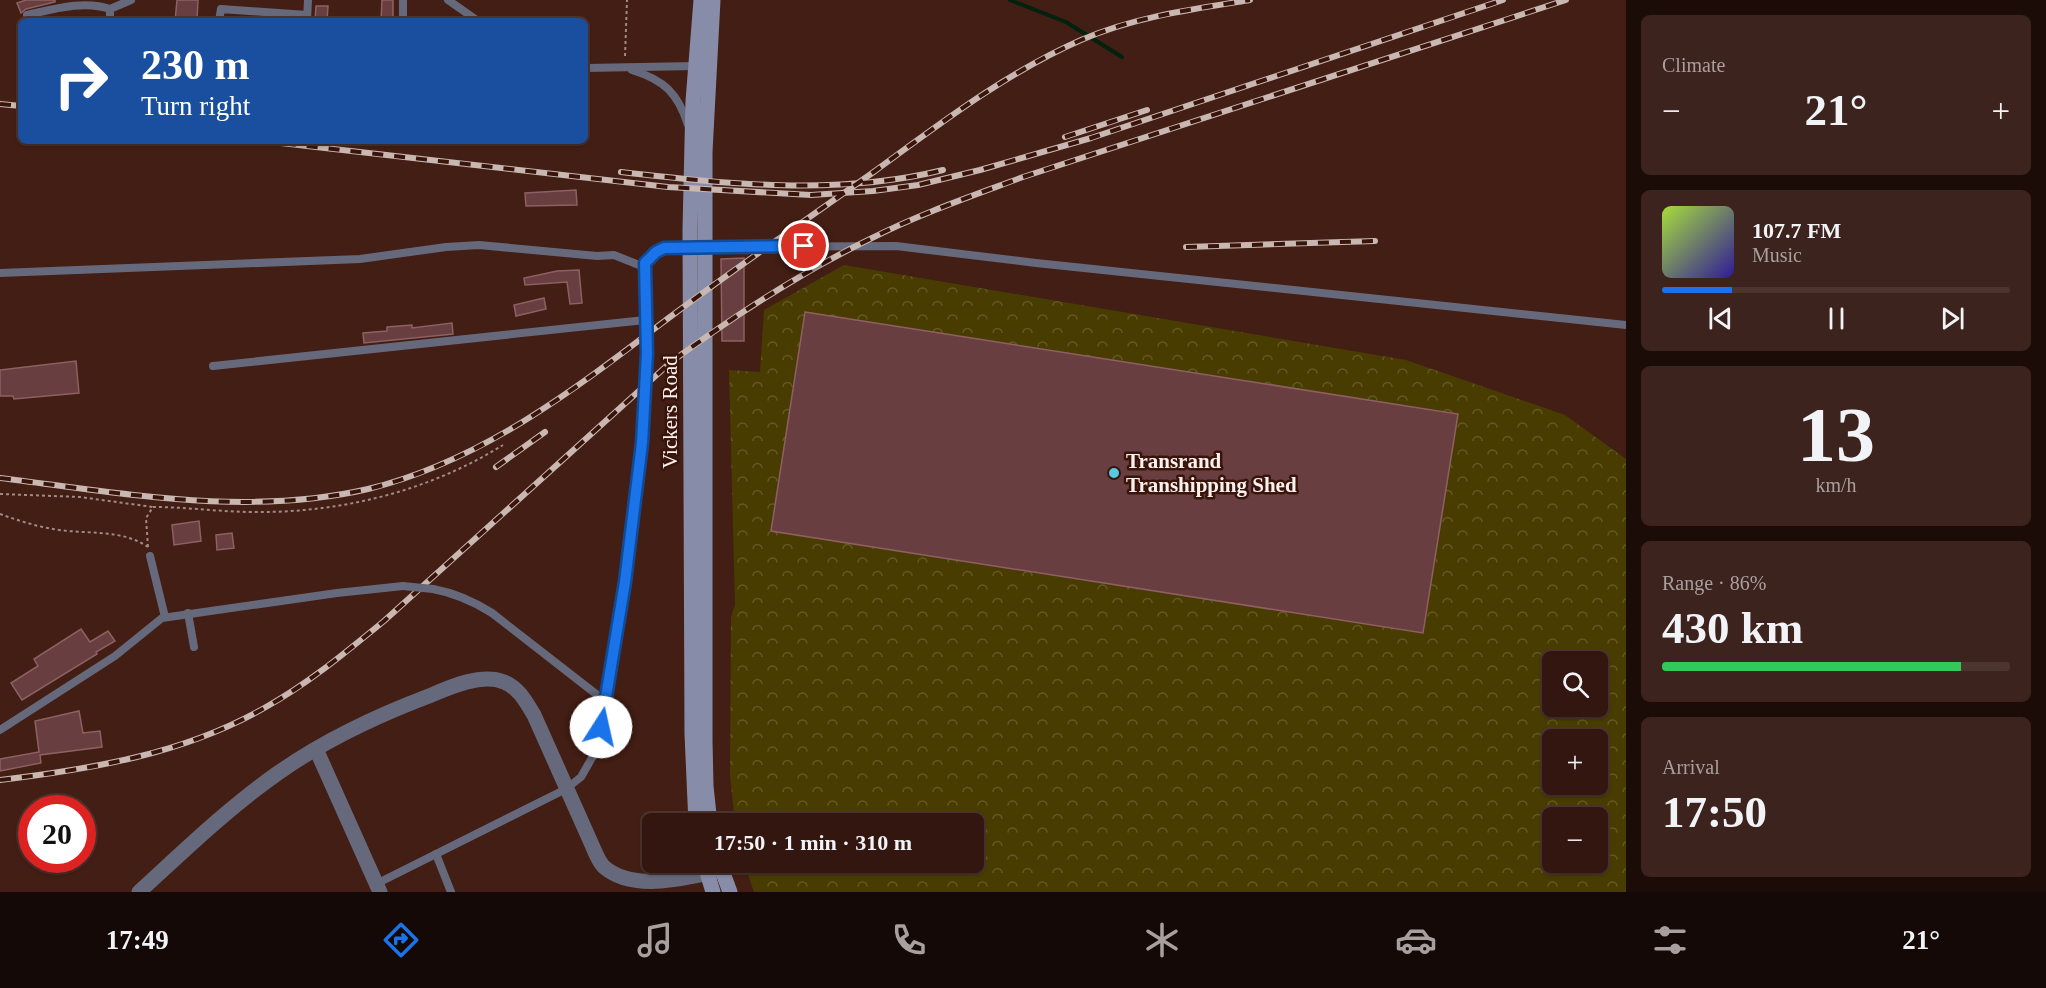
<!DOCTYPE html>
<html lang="en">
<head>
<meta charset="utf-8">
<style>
	:root { --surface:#32160f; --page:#3d231d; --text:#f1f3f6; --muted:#a89f9e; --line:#4d352f; --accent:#1a73e8 }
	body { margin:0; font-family:Georgia,serif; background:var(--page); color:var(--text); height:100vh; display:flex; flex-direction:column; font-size:22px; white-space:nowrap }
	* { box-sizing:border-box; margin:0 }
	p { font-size:20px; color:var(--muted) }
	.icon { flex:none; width:33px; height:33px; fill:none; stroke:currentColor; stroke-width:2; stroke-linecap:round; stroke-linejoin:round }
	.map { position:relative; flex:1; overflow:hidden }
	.side { display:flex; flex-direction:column; gap:15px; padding:15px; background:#1c0c08; width:420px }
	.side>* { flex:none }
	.banner { position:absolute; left:18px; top:18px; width:570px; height:126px; border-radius:9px; box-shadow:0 2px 4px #0004,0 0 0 2px var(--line); background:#1a4fa0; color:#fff; overflow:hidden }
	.fabs { position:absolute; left:1542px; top:651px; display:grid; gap:12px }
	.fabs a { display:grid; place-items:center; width:66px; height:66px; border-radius:9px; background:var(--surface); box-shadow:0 2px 4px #0004,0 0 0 2px var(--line); font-size:30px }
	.speed { position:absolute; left:18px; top:795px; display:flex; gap:12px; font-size:30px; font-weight:700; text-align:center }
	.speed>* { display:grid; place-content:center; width:78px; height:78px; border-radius:50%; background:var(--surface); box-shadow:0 2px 4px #0004,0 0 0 2px var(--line); line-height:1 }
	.speed .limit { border:9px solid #d22; background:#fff; color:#111 }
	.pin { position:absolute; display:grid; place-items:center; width:51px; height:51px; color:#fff; margin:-26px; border:3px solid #fff; border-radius:50%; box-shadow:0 2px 6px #0007 }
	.me { position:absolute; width:66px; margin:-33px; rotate:10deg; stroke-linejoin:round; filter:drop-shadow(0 0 4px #0008) }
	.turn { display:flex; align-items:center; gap:21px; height:126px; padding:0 24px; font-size:27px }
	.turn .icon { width:78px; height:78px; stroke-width:2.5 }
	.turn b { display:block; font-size:42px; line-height:51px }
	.big { font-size:45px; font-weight:700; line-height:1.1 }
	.side .tile { flex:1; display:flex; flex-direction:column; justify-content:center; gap:9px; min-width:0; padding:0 21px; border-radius:9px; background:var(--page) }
	.side .dial { align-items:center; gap:0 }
	.dial b { font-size:78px; line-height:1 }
	.song { display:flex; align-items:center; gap:18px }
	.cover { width:72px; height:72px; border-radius:9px; background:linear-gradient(135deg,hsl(80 70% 55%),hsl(250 70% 35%)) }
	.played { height:6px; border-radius:3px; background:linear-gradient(90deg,var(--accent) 20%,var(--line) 20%) }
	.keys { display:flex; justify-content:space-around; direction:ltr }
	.heat { display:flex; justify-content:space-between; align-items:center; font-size:33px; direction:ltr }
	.charge { height:9px; border-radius:4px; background:linear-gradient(90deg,#34c759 86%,var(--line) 0) }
	.trip { position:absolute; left:642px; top:813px; width:342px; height:60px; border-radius:9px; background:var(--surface); box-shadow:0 2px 4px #0004,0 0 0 2px var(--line); font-weight:700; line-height:60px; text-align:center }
	.dock { display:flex; height:96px; justify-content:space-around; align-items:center; background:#140906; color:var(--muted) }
	.dock .icon { width:42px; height:42px }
	.dock .current { color:var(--accent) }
	.dock b { font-size:27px; color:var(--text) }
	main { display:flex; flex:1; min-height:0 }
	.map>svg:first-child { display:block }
	.forest { fill:url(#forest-crowns); fill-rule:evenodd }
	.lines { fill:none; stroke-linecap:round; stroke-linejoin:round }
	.stream { stroke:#00220f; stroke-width:4 }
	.building { fill:#693e41; stroke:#8e6062; stroke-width:1.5 }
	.path { stroke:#a28b84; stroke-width:2; stroke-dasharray:3 3; stroke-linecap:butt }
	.lane { stroke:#66697b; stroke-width:8 }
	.street { stroke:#66697b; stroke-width:15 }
	.secondary { stroke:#878da8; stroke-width:15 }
	.rail-casing { stroke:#c9b7b2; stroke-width:6 }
	.rail { stroke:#38140a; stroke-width:4; stroke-dasharray:11; stroke-linecap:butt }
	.lane-bridge { stroke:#66697b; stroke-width:8 }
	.route-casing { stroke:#114b97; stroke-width:15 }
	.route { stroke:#1a73e8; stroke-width:10 }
	.poi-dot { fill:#58c9e3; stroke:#38140a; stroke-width:2 }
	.labels { text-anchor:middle; stroke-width:5; stroke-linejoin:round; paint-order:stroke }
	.street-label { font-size:21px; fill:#fcf1ee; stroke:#38140a }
	.poi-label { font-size:21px; font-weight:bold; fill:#fcf1ee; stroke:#38140a; text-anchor:start }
</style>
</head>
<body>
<main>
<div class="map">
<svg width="1626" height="892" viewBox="0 0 1626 892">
	<defs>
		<pattern id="forest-crowns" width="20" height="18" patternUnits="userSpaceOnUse" patternTransform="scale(1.5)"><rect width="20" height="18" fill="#483c01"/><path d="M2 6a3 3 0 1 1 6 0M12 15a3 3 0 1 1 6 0" fill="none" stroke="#635926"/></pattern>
	</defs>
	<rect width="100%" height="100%" fill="#431e14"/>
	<path class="forest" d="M844 265 1406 360 1565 415 1626 459V892H754L744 863 974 862V824L735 823 730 775 731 617 735 605 729 370 760 372 764 310ZM1552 662H1598V706H1552ZM1552 740H1598V784H1552ZM1552 818H1598V862H1552Z"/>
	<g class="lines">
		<path class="stream" d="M1010 0 1066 22 1122 57"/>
	</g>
	<g class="building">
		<path d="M26 0H55V2L26 9 21 13 17 3Z"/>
		<path d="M177 0H198L197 21H175Z"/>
		<path d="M382 0H393V21H381Z"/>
		<path d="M316 6H328L327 21H315Z"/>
		<path d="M576 190 577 205 526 206 525 193Z"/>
		<path d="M744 258V341H722L721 259Z"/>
		<path d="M579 270 582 303 570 304 567 282 525 285 524 278 557 271Z"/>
		<path d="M544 298 546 309 516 316 514 305Z"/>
		<path d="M805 312 1458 414 1423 633 771 531Z"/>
		<path d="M452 323 453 334 364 343 363 333 387 331V327L412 325V328Z"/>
		<path d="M76 361 79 393 14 399 13 396H0V370Z"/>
		<path d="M199 521 201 541 174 545 172 525Z"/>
		<path d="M232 533 234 548 217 550 216 535Z"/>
		<path d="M81 629 90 642 108 631 115 641 96 652 97 654 22 700 11 683 38 666 34 659Z"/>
		<path d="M79 711 83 733 100 731 102 747 40 755 41 763 0 771V759L39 752 35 721Z"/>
	</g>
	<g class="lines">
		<g class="path">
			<path d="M625 56 627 0"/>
			<path d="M0 494 80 497 153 507"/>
			<path d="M0 514C17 520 35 526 53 529 85 535 120 528 148 547"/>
			<path d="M148 547 146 518 153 507C187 507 220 512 254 512 341 513 429 491 503 445"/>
		</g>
		<g class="lane">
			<path d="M448 0 478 21"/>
			<path d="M27 15C54 9 84 0 110 9"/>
			<path d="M110 21V9L131 0"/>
			<path d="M219 21 221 9 307 15"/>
			<path d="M307 21 308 0"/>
			<path d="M403 21V0"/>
			<path d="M585 68 695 66"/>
			<path d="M632 70C664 80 678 93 688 125"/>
			<path d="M713 247 896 246 1036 263 1626 325"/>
			<path d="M0 273 360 259 446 247 479 245 597 256 614 255 644 267"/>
			<path d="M213 366 645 320V263L656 252 664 248"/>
			<path d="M150 556 165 617"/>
			<path d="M433 589C455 593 473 601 492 613L605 701"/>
			<path d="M188 613 194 647"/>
			<path d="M0 730 115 656 162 618 337 593 403 586"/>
			<path d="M436 854 451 892"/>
			<path d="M376 884 566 789 581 777 597 749 605 701 625 582 642 443 647 354 645 320"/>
		</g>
		<g class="street">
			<path d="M316 749 380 892"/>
			<path d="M139 892C184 851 228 808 278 773 325 740 376 716 429 696 450 687 481 673 504 682 519 688 526 702 534 715L592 845C595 852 598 860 603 866 631 892 683 879 718 871"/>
		</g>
		<g class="secondary">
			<path d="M696 824 692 734 690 229 693 101 701 0"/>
			<path d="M710 824 706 786 705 741V152L713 0"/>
			<path d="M704 862 713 892"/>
			<path d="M719 862 730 892"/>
		</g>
		<g class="rail-casing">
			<g id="rail">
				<path d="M0 104 21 106"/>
				<path d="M1065 137 1147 110"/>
				<path d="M263 141 668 187 811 195 873 191 918 185 980 170 1091 138 1503 0"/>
				<path d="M621 172C727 184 838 196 943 170"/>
				<path d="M1186 247 1375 241"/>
				<path d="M496 467 545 432"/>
				<path d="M0 478C122 493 247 517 368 489 483 461 578 387 670 317 737 267 806 220 875 171 941 123 1006 73 1081 40 1134 17 1193 9 1250 0"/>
				<path d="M0 780C92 769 184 754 266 707 309 683 346 652 384 621L671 362C734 316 800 273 870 239 919 214 972 196 1023 177L1566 0"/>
			</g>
		</g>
		<use href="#rail" class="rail"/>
		<g class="lane-bridge">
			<path d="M664 248 713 247"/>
			<path d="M403 586 433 589"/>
		</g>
	</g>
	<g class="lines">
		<g class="route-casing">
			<path id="route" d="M601 727 625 582 642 443 647 354 645 263 656 252 664 248 804 246"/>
		</g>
		<use href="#route" class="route"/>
	</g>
	<circle class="poi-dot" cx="1114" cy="473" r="6"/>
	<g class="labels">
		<g class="street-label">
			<text transform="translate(670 412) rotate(-90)" y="7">Vickers Road</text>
		</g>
		<g class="poi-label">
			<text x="1126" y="468">Transrand<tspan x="1126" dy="24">Transhipping Shed</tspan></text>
		</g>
	</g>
</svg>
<div class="fabs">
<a><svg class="icon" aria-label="search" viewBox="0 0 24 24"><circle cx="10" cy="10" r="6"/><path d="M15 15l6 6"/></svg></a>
<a>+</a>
<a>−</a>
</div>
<div class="speed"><div class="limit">20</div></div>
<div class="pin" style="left:804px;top:246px;background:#d93025"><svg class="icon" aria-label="arrive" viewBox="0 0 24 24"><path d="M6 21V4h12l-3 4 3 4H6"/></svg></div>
<svg class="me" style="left:601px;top:727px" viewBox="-20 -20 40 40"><circle r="19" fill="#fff"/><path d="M0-13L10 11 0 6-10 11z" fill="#1a73e8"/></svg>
<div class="trip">17:50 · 1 min · 310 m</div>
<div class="banner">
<div class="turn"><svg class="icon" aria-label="right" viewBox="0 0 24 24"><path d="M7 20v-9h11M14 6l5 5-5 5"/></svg><div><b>230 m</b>Turn right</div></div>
</div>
</div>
<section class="side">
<div class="tile"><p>Climate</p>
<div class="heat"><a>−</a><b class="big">21°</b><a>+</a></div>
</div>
<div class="tile">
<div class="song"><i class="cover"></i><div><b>107.7 FM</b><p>Music</p></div></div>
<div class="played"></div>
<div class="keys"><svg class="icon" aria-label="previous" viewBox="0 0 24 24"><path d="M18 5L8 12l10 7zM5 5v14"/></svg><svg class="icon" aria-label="pause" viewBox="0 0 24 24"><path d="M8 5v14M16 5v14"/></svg><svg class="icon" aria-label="next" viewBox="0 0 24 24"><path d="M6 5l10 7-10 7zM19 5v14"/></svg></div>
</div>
<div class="tile dial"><b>13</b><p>km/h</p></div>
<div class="tile"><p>Range · 86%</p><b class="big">430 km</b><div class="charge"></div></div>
<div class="tile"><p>Arrival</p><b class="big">17:50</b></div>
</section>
</main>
<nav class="dock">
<b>17:49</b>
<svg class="icon current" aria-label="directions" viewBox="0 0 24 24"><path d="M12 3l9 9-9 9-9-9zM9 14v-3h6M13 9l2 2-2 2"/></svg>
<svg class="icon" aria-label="music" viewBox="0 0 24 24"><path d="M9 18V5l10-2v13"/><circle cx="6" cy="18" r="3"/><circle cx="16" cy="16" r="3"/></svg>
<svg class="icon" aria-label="phone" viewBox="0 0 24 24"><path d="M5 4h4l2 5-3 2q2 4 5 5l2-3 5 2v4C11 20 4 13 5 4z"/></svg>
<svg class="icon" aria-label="climate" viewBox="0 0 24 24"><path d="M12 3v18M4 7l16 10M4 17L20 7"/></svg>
<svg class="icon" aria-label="car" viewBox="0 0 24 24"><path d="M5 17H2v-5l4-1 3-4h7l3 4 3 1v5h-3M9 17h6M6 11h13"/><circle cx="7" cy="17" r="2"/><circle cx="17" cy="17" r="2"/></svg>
<svg class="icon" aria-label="filters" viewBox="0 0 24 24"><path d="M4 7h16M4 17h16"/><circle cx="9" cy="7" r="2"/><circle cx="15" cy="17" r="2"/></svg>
<b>21°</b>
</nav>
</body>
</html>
